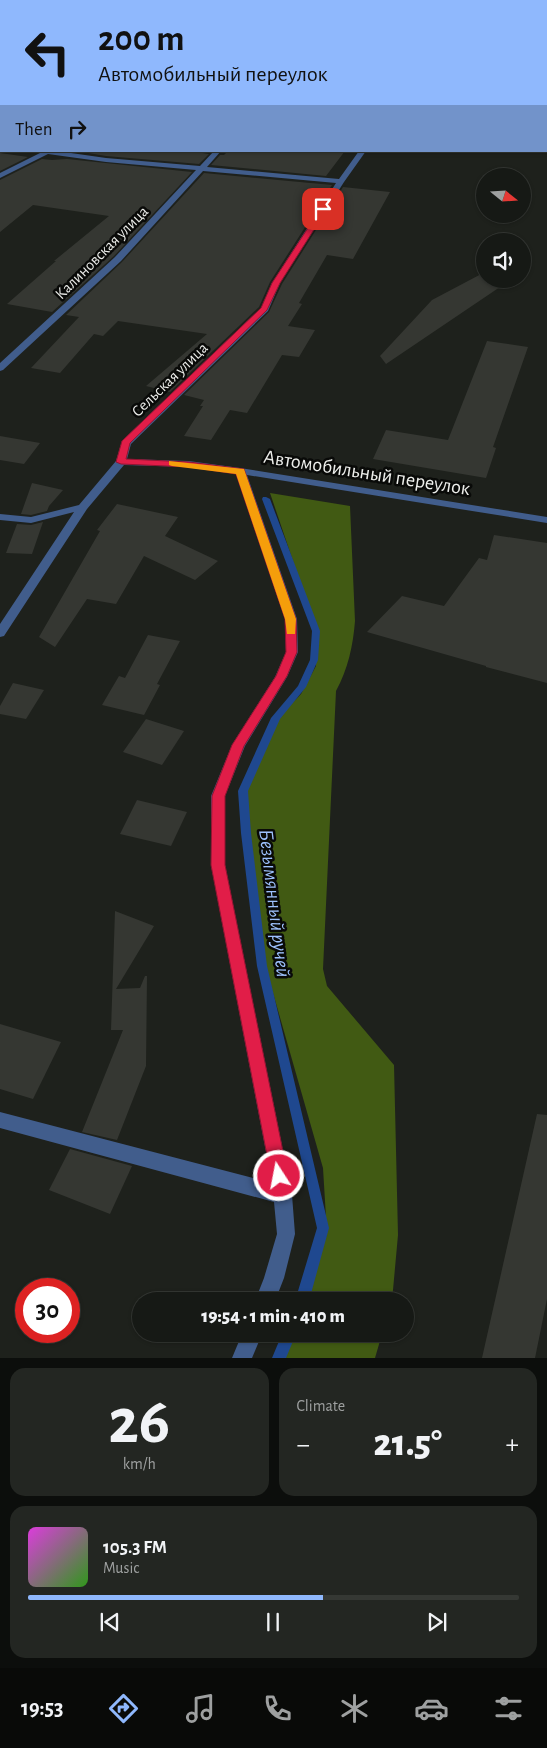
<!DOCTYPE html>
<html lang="en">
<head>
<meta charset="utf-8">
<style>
	:root { --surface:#161915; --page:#232622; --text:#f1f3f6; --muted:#9ea0a0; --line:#353834; --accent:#8fb8fd }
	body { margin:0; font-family:"Alegreya Sans",sans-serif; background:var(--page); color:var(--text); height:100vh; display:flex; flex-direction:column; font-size:19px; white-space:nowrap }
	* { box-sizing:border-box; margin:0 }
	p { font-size:16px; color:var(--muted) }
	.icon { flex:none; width:28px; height:28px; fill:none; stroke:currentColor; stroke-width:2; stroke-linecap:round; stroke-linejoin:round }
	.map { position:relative; height:1358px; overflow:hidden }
	.drawer { display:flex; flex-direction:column; gap:10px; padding:10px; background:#0c0e0c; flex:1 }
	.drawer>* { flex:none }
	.hud { position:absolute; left:0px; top:0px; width:548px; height:152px; box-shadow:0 1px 4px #0004,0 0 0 1px var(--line); background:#8fb8fd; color:#111; overflow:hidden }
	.needle { width:32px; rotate:108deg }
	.buttons { position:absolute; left:476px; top:168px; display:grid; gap:10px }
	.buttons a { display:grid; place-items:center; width:55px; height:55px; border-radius:50%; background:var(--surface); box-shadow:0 1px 4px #0004,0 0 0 1px var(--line); font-size:25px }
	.speed { position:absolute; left:15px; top:1278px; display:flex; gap:10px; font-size:25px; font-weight:700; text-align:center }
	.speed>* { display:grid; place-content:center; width:65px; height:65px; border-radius:50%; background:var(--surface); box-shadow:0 1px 4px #0004,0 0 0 1px var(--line); line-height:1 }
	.speed .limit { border:8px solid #d22; background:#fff; color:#111 }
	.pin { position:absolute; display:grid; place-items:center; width:42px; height:42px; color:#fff; margin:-21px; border-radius:10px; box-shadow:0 2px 8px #0006 }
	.me { position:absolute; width:55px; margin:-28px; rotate:349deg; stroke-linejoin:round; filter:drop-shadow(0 0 4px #0008) }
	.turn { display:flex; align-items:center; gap:18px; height:105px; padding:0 15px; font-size:22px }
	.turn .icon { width:65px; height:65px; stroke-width:2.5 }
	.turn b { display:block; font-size:35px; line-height:42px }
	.then { display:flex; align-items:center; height:48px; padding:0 15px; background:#0003; gap:10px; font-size:19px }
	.big { font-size:38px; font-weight:800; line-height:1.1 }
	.drawer .card { flex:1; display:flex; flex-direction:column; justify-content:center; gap:8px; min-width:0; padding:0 18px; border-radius:15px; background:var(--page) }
	.drawer .dial { align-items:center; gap:0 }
	.dial b { font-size:65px; line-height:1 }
	.song { display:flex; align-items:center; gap:15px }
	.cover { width:60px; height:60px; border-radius:8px; background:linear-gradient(135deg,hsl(300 70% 55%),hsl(110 70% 35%)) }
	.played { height:5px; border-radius:2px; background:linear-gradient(90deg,var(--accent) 60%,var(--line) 60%) }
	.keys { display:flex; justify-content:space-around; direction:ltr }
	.heat { display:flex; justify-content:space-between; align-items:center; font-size:28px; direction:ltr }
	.drawer .tiles { flex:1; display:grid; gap:10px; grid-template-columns:1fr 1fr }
	.card:last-child { grid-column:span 2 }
	.trip { position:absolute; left:132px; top:1292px; width:282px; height:50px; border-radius:25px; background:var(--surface); box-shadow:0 1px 4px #0004,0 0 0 1px var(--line); font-weight:800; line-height:50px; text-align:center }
	.menu { display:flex; height:80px; justify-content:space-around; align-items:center; background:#090a08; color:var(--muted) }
	.menu .icon { width:35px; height:35px }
	.menu .on { color:var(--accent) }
	.menu b { font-size:22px; color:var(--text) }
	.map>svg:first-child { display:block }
	.forest { fill:#415a13 }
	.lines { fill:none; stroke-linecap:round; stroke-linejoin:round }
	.stream { fill:#1f488f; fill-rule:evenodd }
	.building { fill:#353732 }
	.minor { fill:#415d8c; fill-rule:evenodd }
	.major { fill:#5f99fb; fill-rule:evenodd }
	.route { fill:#e11d48; stroke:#92132f }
	.slow { fill:#f59e0b }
	.labels { text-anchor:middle; stroke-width:5; stroke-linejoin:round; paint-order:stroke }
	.far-street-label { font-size:16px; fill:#edeeeb; stroke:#090a08 }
	.street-label { font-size:20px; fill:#edeeeb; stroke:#090a08 }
	.water-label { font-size:21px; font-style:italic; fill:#9dc1fd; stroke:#090a08 }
</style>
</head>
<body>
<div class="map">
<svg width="547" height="1358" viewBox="0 0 547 1358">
	<rect width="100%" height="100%" fill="#1e211c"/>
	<g class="forest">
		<path d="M270 493 350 506 355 621C353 646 348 669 336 691L323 969 327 986 394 1065 398 1235 392 1301H302L327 1234 323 1168 265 965 244 787 271 725 301 694 316 666V629Z"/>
		<path d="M290 1334H382L375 1358H281Z"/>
	</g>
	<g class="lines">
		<g class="stream">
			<path d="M263 497H266L270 499 320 631 318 660 306 687 280 719 248 791 251 833 267 966 329 1228 309 1301H295L317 1228 257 966 241 833 238 791 271 718 298 686 310 660 312 631 262 499Z"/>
			<path d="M282 1334H296L286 1358H272Z"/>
		</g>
	</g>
	<g class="building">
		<path d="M76 151H190L209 154 199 164 106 156Z"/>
		<path d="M228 151H345L326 176 211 165 220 155H224Z"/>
		<path d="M0 153 28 157 0 171Z"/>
		<path d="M42 159 52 160 67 159 192 172 114 256 52 312 7 304 56 261H54L109 216 33 205 0 232V180Z"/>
		<path d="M204 173 332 185 270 282 259 307 170 392 146 386 207 334 118 321 103 336 94 334 60 373 31 368 79 317 66 315 122 262Z"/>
		<path d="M343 187 390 192 353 259 327 255 299 303 302 304 288 326 315 330 299 357 282 355 247 413 230 410 211 440 184 436 203 406H200L204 400 184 395 269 312 282 284Z"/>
		<path d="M485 272V279H512L386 364 380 356 432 300Z"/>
		<path d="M487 341 528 347 493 447 496 448 486 478 373 459 386 430 448 440Z"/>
		<path d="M0 436 40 443 24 464 0 460Z"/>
		<path d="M32 483 63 490 49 506 47 511 31 515 21 514Z"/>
		<path d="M117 504 178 517 165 536 218 561 195 580 144 556 116 604 87 599 55 647 39 637 100 531 97 530Z"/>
		<path d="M43 522 32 554 6 553 17 524 31 525Z"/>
		<path d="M494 535 547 543V683L486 667V666L367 632 402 596 444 606 479 558 487 560Z"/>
		<path d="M148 635 180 641 157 684 160 685 144 715 102 705 119 676 125 678Z"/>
		<path d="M13 683 44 690 26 719 0 714V706Z"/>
		<path d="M146 719 184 731 162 765 123 752Z"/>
		<path d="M137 800 187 812 171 846 120 834Z"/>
		<path d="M115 911 154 926 116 989 140 988 145 976H147L146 1066 117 1140 82 1132 123 1030H111Z"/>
		<path d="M0 1024 61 1042 33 1099 0 1089Z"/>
		<path d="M537 1114 547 1115V1299L535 1358H482Z"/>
		<path d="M70 1149 132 1166 110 1214 49 1190Z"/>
	</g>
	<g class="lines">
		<g class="minor">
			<path d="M202 0H222L223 1H204Z"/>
			<rect x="0" y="73" width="1" height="4"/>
			<rect x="0" y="145" width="1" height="4"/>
			<path d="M38 151H57L106 158 200 166 214 151H221L207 167 339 179 359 151H366L344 182 280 283 268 311 131 444 127 459 189 461 240 468 547 517V523L247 475 297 619 298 652 287 677 245 746 225 796V865L292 1195 295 1234 284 1278 275 1301H255L264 1278 277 1234 274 1202 0 1128V1112L272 1183 211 865V796L232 745 275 677 286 652 285 619 236 473 189 467 124 465 87 509 4 636 0 637V624L74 512 31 523 0 520V514L31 517 79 505 116 461 122 441 261 308 272 283 336 183 203 171 121 261 3 370 0 371V363L115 257 196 170 106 162 48 154 0 178V173L40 153Z"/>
			<path d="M242 1334H262L252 1358H232Z"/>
		</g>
		<path class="major" d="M1 10V14L0 15V11Z"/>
	</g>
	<path class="route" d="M321 208 327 209 280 283 267 310 130 443 126 459 189 462 244 469 296 619 297 652 287 676 244 746 225 796V865L288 1176 285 1182 279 1184 274 1182 271 1176 211 865 212 796 232 745 276 676 286 652 285 619 236 474 189 467 121 464 116 462 122 441 261 308 272 283Z"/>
	<path class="slow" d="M169 461 244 469 296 619 295 634H287L285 619 236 474 172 466 169 465Z"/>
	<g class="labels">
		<g class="far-street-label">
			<text transform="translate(101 252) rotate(-45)" y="6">Калиновская улица</text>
			<text transform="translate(169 379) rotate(-44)" y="6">Сельская улица</text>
		</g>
		<g class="street-label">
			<text transform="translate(367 472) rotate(9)" y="7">Автомобильный переулок</text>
		</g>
		<g class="water-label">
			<text transform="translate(275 903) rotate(83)" y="7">Безымянный ручей</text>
		</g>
	</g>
</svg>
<div class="buttons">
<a><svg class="needle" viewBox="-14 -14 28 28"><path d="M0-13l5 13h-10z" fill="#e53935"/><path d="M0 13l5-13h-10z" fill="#9ea0a0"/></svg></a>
<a><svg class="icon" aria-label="sound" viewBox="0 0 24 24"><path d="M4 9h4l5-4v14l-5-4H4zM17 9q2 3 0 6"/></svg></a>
</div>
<div class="speed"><div class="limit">30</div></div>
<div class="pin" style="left:323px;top:209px;background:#d93025"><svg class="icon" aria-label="arrive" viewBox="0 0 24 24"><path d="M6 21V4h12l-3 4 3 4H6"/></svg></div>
<svg class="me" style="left:279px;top:1176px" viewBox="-20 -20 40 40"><circle r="17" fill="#e11d48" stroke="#fff" stroke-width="3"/><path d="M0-11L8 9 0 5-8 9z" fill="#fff"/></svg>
<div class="trip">19:54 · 1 min · 410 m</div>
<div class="hud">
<div class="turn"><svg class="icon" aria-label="left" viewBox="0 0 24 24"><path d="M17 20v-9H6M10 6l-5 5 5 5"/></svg><div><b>200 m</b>Автомобильный переулок</div></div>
<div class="then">Then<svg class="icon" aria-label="right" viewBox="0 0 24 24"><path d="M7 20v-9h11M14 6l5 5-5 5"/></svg></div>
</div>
</div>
<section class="drawer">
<div class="tiles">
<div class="card dial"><b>26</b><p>km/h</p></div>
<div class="card"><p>Climate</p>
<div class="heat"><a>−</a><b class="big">21.5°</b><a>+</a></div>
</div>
<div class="card">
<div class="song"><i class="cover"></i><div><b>105.3 FM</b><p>Music</p></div></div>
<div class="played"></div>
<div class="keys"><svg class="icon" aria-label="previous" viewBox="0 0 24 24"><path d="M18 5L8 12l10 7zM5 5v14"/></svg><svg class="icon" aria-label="pause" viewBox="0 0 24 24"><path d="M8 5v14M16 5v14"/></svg><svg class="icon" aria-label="next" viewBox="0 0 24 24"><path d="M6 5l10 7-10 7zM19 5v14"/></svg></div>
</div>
</div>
</section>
<nav class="menu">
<b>19:53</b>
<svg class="icon on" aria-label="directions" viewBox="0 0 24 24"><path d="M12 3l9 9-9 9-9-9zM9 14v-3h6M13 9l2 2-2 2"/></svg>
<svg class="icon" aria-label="music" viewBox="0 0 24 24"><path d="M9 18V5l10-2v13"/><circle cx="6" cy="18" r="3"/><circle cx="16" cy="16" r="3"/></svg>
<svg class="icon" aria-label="phone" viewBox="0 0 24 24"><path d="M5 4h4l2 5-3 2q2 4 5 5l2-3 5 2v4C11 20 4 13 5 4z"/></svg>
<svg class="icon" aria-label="climate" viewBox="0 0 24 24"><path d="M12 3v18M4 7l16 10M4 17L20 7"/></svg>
<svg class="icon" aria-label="car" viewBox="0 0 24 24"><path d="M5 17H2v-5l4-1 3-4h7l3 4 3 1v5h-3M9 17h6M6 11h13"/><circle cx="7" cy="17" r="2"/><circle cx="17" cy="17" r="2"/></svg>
<svg class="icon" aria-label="filters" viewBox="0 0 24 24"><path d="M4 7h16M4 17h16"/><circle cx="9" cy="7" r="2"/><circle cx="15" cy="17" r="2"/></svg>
</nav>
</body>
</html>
